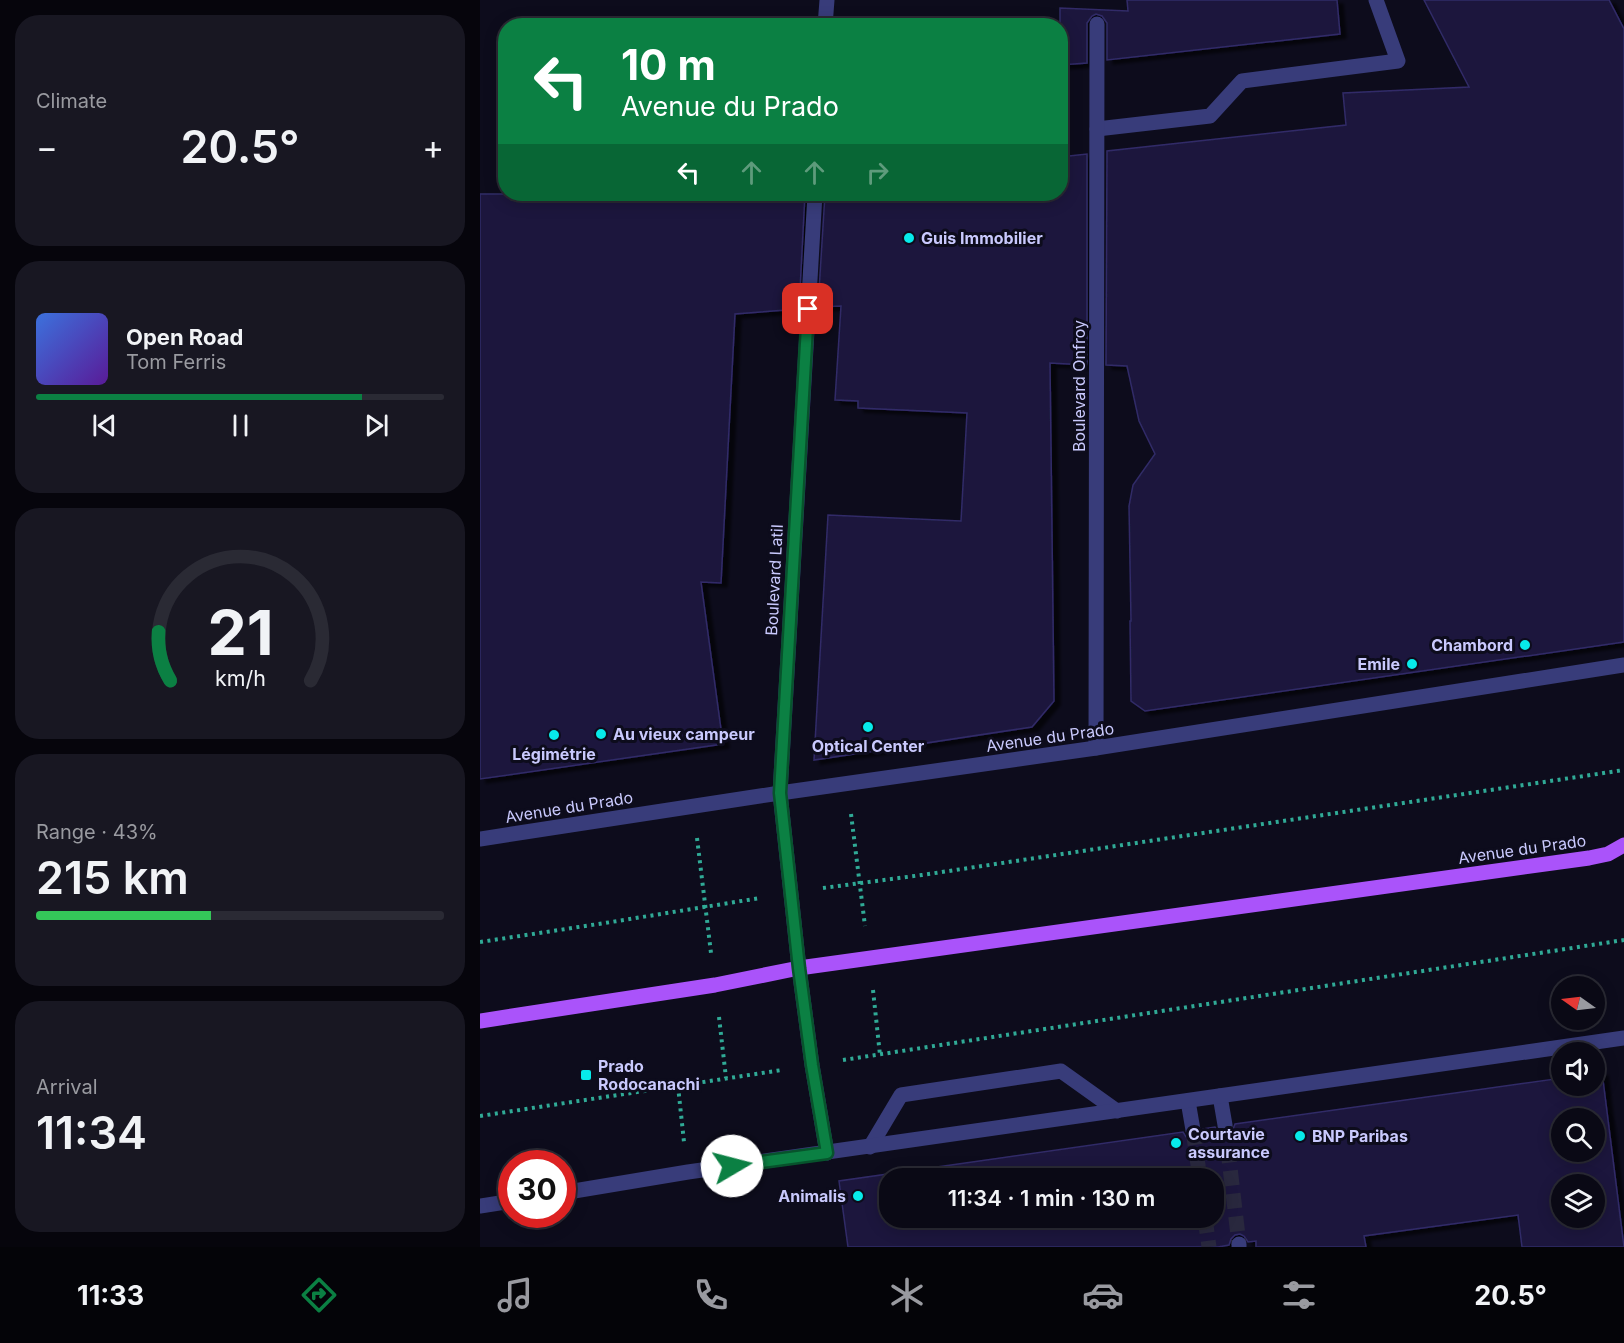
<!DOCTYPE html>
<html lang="en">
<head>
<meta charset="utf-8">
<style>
	:root { --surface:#0a0915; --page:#181722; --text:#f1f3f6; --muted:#999aa0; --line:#2a2a34; --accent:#0b8043 }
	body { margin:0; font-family:Inter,sans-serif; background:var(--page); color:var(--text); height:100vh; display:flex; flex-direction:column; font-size:22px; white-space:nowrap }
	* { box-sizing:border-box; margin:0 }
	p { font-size:20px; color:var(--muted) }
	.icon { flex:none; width:33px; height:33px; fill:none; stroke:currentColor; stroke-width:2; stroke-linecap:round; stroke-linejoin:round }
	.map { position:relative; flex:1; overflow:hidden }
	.drawer { display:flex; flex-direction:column; gap:15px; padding:15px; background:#06050c; width:480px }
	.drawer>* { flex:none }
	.top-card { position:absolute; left:18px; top:18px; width:570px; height:183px; border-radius:24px; box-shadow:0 3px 15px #0003,0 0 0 2px var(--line); background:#0b8043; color:#fff; overflow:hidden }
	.needle { width:39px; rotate:284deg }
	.tools { position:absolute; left:1071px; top:976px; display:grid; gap:12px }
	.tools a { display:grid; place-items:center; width:54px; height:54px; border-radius:50%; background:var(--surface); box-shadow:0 3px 15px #0003,0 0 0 2px var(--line); font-size:30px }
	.speed { position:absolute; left:18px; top:1150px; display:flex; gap:12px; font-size:30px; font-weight:700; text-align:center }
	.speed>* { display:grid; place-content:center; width:78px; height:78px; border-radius:50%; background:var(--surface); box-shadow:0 3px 15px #0003,0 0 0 2px var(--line); line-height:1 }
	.speed .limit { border:9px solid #d22; background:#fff; color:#111 }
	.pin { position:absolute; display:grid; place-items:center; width:51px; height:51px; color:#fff; margin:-26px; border-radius:12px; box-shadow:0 3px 9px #0006 }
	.me { position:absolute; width:66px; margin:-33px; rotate:82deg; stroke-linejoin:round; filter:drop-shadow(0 0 4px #0008) }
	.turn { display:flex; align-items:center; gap:21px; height:126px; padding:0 24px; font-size:27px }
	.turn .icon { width:78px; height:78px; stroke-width:2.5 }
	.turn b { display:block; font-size:42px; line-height:51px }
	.lanes { display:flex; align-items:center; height:57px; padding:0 24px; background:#0003; justify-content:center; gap:30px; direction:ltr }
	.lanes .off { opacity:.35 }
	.big { font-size:45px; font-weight:600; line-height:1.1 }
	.drawer .widget { flex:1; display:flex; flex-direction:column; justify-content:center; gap:9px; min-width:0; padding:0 21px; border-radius:24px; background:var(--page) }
	.drawer .dial { align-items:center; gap:0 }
	.dial svg { height:156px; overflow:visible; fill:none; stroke:var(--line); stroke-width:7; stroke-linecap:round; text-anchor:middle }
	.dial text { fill:var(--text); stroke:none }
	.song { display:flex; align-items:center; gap:18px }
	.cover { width:72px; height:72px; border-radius:9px; background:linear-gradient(135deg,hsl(220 70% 55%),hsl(270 70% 35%)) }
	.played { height:6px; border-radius:3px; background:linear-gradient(90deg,var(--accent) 80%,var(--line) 80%) }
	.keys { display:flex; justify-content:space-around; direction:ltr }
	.heat { display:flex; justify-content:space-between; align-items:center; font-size:33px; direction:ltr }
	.charge { height:9px; border-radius:4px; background:linear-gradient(90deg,#34c759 43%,var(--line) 0) }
	.trip { position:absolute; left:399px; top:1168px; width:345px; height:60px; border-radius:24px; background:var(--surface); box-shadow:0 3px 15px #0003,0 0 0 2px var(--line); font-weight:600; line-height:60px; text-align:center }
	.tabs { display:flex; height:96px; justify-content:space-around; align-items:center; background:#040408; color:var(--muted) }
	.tabs .icon { width:42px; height:42px }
	.tabs .active { color:var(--accent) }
	.tabs b { font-size:27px; color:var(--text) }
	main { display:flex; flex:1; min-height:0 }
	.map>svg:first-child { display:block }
	.building { fill:#1c193c; stroke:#312b68; stroke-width:1.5; fill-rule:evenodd; filter:url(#shadow) }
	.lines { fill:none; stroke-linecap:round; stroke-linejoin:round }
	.minor-tunnel { stroke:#29283e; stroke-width:15; stroke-dasharray:15 8; stroke-linecap:butt }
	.path { stroke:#30aa96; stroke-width:4; stroke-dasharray:3 4.5; stroke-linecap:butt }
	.minor { stroke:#383c7a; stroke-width:15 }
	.major { stroke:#aa53fa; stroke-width:15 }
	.route-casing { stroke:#07532c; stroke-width:15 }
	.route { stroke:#0b8043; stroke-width:10 }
	.poi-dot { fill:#07eaea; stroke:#0d0c1c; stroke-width:2 }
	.labels { text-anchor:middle; stroke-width:6; stroke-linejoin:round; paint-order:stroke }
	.poi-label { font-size:16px; font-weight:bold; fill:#c9c9fd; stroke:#0d0c1c; text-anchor:start }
	.street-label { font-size:16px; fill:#c9c9fd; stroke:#0d0c1c }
</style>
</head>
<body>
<main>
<section class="drawer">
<div class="widget"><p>Climate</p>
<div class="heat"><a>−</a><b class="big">20.5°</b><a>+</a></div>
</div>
<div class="widget">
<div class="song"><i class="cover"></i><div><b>Open Road</b><p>Tom Ferris</p></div></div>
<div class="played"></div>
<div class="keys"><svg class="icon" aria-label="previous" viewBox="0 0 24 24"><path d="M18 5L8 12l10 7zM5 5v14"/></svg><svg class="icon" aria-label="pause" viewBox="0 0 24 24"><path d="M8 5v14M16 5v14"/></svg><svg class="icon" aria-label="next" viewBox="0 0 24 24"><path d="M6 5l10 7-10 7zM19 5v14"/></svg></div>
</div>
<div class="widget dial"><svg viewBox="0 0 100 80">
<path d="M14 69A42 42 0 1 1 86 69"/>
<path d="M14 69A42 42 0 0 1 8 44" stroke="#0b8043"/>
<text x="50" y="56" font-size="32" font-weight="700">21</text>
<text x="50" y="72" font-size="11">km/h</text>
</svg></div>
<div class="widget"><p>Range · 43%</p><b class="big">215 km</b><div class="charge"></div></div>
<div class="widget"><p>Arrival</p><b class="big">11:34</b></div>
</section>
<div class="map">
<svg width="1144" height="1247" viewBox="0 0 1144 1247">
	<defs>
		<filter id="shadow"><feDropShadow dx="6" dy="4" stdDeviation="1.5" flood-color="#0009"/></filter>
	</defs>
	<rect width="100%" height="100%" fill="#0d0c1c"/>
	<g class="building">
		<path d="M647 0H857L860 34 627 60V23L622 16 616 14 612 16 607 23V63L580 65V8L648 11Z"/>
		<path d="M944 0H1129L1144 29V642L665 711 651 701 650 621H651L649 506 653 485 675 454 659 421 647 366 626 365 627 151 866 125 863 93 989 87Z"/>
		<path d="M607 154V365L570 363 574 701 552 727 334 760 348 515 481 521 487 413 378 408V401L355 400 361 306 338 307 345 194H580V157Z"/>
		<path d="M0 194H325L319 309 255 314 241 583 221 582 243 744 0 779Z"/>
		<path d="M1122 1072 1144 1247H1042L1038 1215 884 1236 886 1247H776V1241L768 1242 764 1236 760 1234 755 1235 751 1239 749 1245 738 1247H368L359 1181 703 1132 706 1137 714 1140 720 1137 723 1129 735 1127 738 1132 746 1135 752 1132 755 1124 1082 1078V1086H1114V1073ZM1082 1119H1114V1152H1082ZM410 1179H734V1218H410ZM1082 1185H1114V1218H1082Z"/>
	</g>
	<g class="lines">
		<g class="minor-tunnel">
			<path d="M745 1125 759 1244"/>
			<path d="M713 1130 720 1179"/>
			<path d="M725 1218 729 1247"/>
		</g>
		<g class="path">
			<path d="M371 814 385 926"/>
			<path d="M217 838 231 953"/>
			<path d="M343 888 442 875 1144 770"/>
			<path d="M0 942 125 923 280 898"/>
			<path d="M393 990 400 1055"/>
			<path d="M239 1017 246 1078"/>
			<path d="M363 1060 1144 940"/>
			<path d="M198 1086 204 1142"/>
			<path d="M0 1116 302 1070"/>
		</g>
		<g class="minor">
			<path d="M345 26 347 0"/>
			<path d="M617 129 730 116 762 81 918 61 896 0"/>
			<path d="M335 194 300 793 319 968 332 1065 347 1153"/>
			<path d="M616 748 617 24"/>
			<path d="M0 839 300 793 616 748 1144 665"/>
			<path d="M740 1096 745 1125"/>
			<path d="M708 1101 713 1130"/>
			<path d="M390 1147 421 1095 581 1071 637 1111"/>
			<path d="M82 1193 208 1172 1144 1038"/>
			<path d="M0 1206 32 1201"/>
			<path d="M759 1244V1247"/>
		</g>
		<path class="major" d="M0 1021 235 985 319 968 1109 858 1128 854 1144 845"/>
	</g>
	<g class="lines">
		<g class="route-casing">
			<path id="route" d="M252 1166 347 1153 332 1065 319 968 300 793 328 309"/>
		</g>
		<use href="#route" class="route"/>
	</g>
	<g class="poi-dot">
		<circle cx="429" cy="238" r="6"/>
		<circle cx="1045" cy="645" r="6"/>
		<circle cx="932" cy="664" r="6"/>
		<circle cx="388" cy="727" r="6"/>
		<circle cx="121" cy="734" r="6"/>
		<circle cx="74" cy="735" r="6"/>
		<rect x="100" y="1069" width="12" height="12" rx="3"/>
		<circle cx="820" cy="1136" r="6"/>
		<circle cx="696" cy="1143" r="6"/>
		<circle cx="378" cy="1196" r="6"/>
	</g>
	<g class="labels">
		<g class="poi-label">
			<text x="441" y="244">Guis Immobilier</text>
			<text x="1033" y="651" text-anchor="end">Chambord</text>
			<text x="920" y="670" text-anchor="end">Emile</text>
			<text x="133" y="740">Au vieux campeur</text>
			<text x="388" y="752" text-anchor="middle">Optical Center</text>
			<text x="74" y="760" text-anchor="middle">Légimétrie</text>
			<text x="118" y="1072">Prado<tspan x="118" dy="18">Rodocanachi</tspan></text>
			<text x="708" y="1140">Courtavie<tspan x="708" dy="18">assurance</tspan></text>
			<text x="832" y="1142">BNP Paribas</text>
			<text x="366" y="1202" text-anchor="end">Animalis</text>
		</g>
		<g class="street-label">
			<text transform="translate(599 386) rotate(-90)" y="6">Boulevard Onfroy</text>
			<text transform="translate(294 580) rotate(-87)" y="6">Boulevard Latil</text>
			<text transform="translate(570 737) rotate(-8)" y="6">Avenue du Prado</text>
			<text transform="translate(89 807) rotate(-9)" y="6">Avenue du Prado</text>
			<text transform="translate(1042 849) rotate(-8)" y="6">Avenue du Prado</text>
		</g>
	</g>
</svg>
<div class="tools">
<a><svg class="needle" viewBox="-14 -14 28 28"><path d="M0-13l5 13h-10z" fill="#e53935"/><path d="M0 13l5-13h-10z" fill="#999aa0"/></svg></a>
<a><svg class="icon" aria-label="sound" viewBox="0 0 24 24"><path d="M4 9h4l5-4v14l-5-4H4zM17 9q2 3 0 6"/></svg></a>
<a><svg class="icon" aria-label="search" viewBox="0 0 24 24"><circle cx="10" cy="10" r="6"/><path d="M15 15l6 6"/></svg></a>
<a><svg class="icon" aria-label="layers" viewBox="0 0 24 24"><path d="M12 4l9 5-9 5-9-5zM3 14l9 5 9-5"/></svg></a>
</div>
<div class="speed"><div class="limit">30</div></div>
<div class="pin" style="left:328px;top:309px;background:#d93025"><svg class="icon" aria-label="arrive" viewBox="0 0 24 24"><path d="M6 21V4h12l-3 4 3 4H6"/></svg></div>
<svg class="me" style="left:252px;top:1166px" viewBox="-20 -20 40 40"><circle r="19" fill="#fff"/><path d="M0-13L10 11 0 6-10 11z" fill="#0b8043"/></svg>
<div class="trip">11:34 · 1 min · 130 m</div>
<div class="top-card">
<div class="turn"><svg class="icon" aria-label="left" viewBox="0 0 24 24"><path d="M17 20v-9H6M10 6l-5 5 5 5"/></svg><div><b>10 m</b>Avenue du Prado</div></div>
<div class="lanes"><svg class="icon" aria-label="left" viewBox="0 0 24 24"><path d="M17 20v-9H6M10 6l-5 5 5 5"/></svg><svg class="icon off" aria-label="ahead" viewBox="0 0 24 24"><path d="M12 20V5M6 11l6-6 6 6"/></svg><svg class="icon off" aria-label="ahead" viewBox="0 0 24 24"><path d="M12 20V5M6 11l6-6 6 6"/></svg><svg class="icon off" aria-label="right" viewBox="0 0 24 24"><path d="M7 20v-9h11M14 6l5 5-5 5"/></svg></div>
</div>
</div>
</main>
<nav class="tabs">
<b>11:33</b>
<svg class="icon active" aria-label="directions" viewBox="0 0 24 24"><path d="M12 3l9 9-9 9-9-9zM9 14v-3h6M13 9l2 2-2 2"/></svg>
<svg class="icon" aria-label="music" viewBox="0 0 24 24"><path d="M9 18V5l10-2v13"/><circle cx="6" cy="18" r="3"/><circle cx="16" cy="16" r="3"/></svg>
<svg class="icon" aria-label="phone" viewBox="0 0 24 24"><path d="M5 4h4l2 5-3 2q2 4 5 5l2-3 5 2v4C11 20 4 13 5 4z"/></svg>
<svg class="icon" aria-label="climate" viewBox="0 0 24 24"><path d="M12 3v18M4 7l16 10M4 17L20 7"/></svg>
<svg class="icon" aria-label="car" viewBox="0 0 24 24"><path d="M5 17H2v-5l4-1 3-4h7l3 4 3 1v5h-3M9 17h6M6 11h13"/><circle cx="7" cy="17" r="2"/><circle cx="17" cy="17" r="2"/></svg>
<svg class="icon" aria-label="filters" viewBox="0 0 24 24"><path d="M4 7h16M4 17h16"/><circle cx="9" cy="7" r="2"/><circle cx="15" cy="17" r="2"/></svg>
<b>20.5°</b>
</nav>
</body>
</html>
